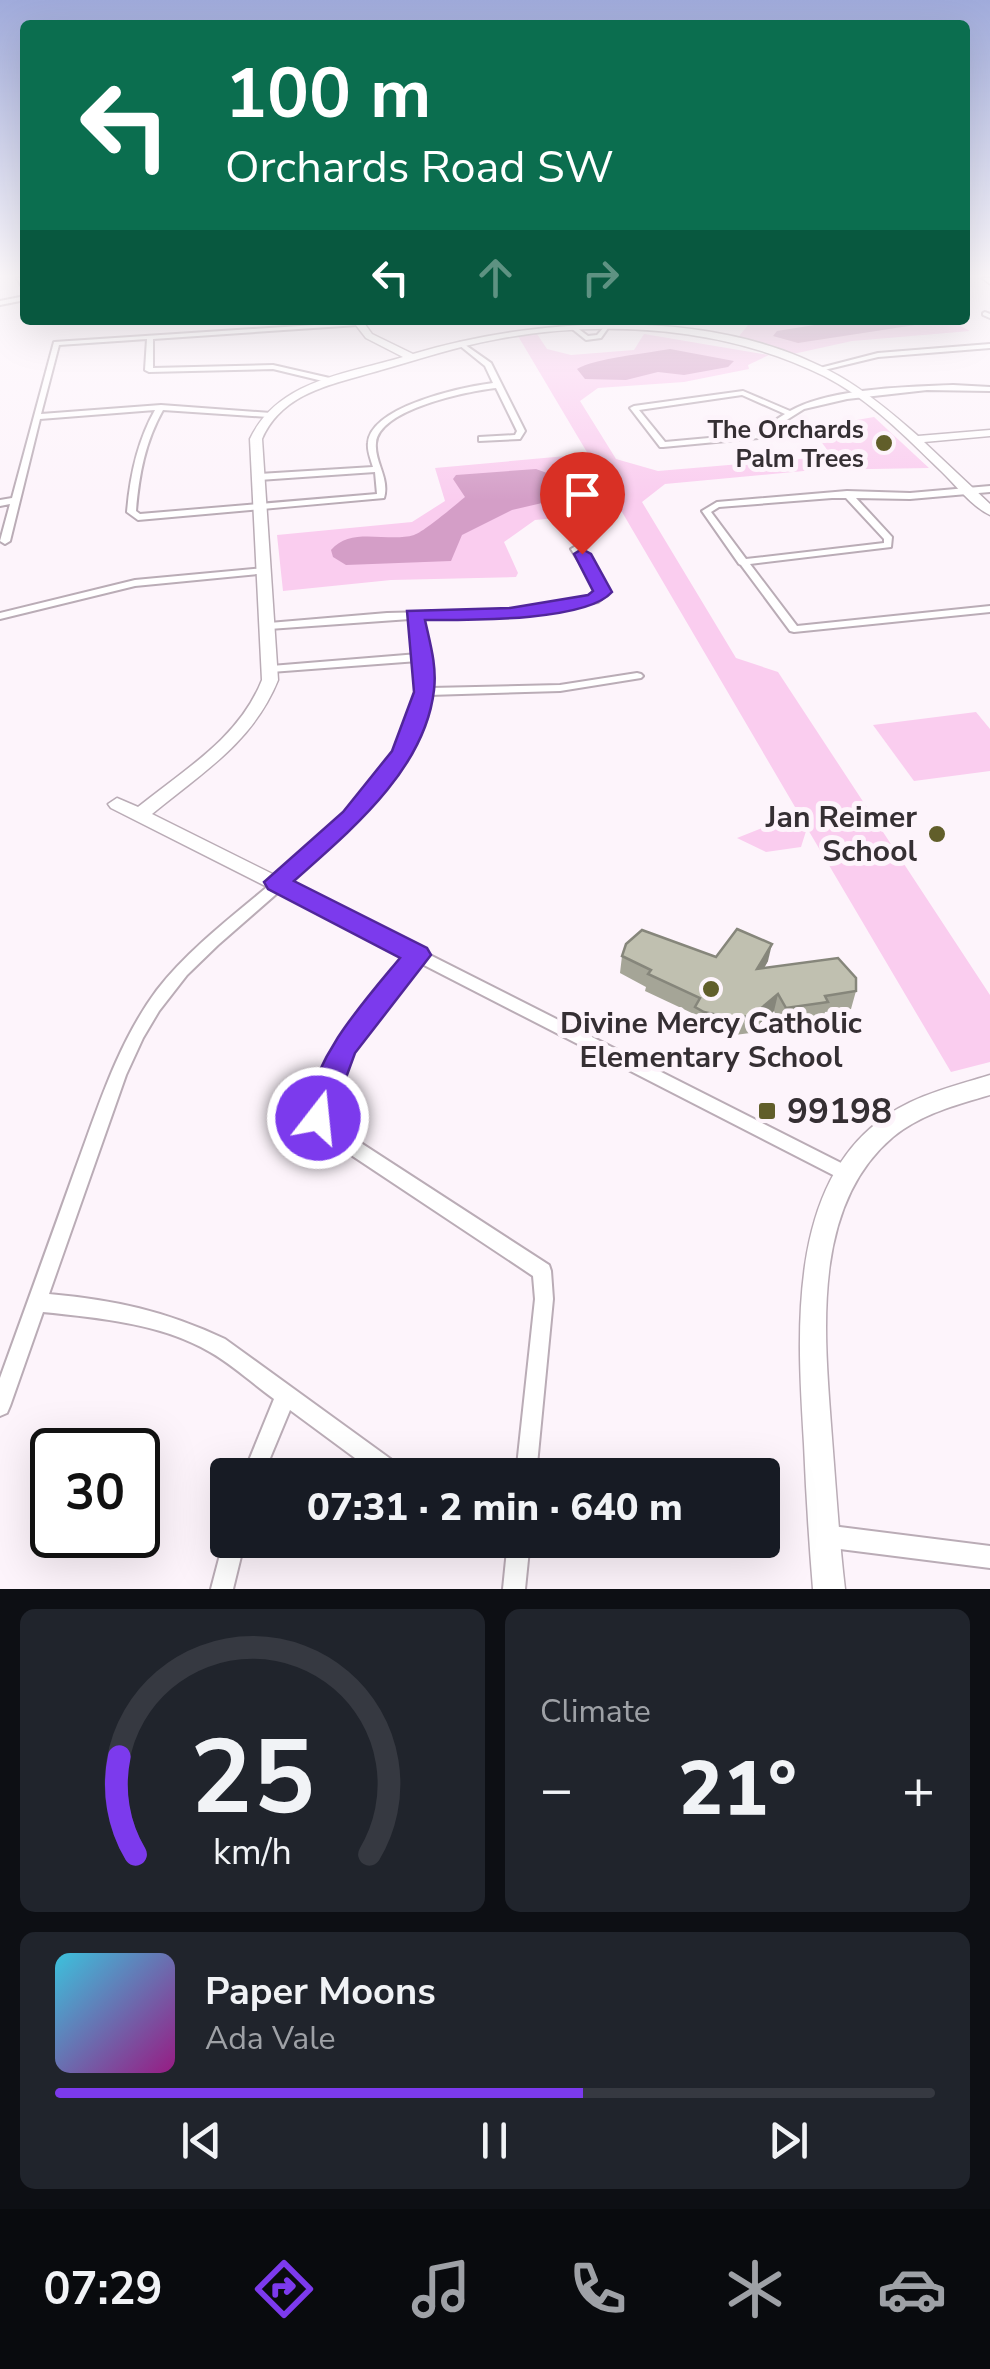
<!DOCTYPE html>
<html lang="en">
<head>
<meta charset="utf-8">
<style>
	:root { --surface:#171b24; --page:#20242c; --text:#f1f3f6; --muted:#9ea1a6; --line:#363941; --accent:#7c3aed }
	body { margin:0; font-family:"Nunito Sans",sans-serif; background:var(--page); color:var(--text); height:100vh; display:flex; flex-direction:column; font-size:38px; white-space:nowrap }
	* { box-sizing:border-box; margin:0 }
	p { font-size:32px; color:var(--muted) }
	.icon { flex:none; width:55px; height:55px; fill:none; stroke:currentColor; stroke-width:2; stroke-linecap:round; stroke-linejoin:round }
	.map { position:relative; height:1589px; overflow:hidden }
	.side { display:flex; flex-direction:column; gap:20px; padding:20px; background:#0d0f14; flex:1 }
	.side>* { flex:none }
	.guide { position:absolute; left:20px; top:20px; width:950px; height:305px; border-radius:10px; box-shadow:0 10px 40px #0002; background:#0b6e4f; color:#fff; overflow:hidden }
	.speed { position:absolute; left:30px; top:1428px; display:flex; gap:20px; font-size:50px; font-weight:700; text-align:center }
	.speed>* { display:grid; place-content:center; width:130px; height:130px; border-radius:50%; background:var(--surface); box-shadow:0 10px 40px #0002; line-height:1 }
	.speed .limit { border:5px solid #111; border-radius:15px; background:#fff; color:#111 }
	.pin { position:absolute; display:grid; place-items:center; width:85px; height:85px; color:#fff; margin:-102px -42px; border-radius:50% 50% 50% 0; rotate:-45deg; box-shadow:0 0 10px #0007 }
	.pin .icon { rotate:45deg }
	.me { position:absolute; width:110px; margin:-55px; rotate:16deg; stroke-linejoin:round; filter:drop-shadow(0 0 8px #0008) }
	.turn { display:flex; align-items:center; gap:35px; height:210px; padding:0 40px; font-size:45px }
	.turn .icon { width:130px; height:130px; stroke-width:2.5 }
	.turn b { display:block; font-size:70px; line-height:85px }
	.lanes { display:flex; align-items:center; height:95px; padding:0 40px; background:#0003; justify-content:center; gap:50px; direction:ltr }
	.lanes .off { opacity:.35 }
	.big { font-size:75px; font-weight:800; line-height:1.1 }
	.side .card { flex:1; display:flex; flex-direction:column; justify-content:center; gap:15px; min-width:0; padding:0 35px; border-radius:15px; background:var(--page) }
	.side .dial { align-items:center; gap:0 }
	.dial svg { height:260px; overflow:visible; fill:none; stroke:var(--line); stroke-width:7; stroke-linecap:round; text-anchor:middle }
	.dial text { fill:var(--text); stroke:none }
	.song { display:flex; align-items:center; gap:30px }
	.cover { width:120px; height:120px; border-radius:15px; background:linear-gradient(135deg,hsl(190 70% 55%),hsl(310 70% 35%)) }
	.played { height:10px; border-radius:5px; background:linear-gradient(90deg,var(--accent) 60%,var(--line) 60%) }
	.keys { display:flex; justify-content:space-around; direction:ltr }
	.heat { display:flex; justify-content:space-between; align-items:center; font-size:55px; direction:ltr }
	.side .tiles { flex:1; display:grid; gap:20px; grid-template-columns:1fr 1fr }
	.card:last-child { grid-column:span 2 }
	.trip { position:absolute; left:210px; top:1458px; width:570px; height:100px; border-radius:10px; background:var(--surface); box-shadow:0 10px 40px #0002; font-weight:800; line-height:100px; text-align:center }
	.tab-bar { display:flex; height:160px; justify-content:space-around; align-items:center; background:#090b0e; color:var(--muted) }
	.tab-bar .icon { width:70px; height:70px }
	.tab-bar .selected { color:var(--accent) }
	.tab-bar b { font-size:45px; color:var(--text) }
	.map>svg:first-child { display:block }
	.green { fill:#facdef }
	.water { fill:#d49ec7 }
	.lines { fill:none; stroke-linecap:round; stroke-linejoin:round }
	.street-casing { stroke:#baacb6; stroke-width:4 }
	.secondary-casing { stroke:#baacb6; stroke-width:3 }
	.street { fill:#fff; fill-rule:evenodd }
	.secondary { fill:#fff; fill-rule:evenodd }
	.wall { fill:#a5a597 }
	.shaded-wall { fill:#86867b }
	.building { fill:#c0c0b0; stroke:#86867b; stroke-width:2.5 }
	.route { fill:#7c3aed; stroke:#51269a; stroke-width:2.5 }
	.poi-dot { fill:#615e2a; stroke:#fdf4fb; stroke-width:4 }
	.labels { text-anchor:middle; stroke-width:10; stroke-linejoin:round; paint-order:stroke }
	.far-poi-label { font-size:25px; font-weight:bold; fill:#352f33; stroke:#fdf4fb; text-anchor:end }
	.poi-label { font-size:30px; font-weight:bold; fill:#352f33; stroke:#fdf4fb; text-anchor:end }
	.near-poi-label { font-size:35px; font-weight:bold; fill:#352f33; stroke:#fdf4fb; text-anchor:start }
</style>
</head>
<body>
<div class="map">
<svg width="990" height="1589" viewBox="0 0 990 1589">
	<rect width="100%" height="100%" fill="#fdf4fb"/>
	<g class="green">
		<path d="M810 320H949L970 331 852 341 793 354 736 340 748 325Z"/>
		<path d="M537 334 547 349 571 355 634 350 644 334 769 355 748 365 749 369 684 382 598 388 580 401 616 459 658 471 823 457 828 451 820 440 845 422 874 417 929 468 814 470 665 484 642 502 736 658 778 672 990 995V1062L951 1072 807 828 801 847 766 852 737 838 772 824H805L622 512 535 520 504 542 518 573 516 577 391 580 283 591 277 535 412 522 445 501 435 468 588 454 518 336Z"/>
		<path d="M976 712 990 729V771L914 781 873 725Z"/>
	</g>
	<g class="water">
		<path d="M846 320H926L928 323 798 343 773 336 777 331Z"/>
		<path d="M670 349 734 361 728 367 684 375 658 372 626 380 585 379 577 369C592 359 648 353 670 349Z"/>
		<path d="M536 469 547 473 555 500 512 510 462 535 451 561 346 565 333 557 331 550C351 526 388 543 414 535 425 531 454 506 465 497L453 479 456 475Z"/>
	</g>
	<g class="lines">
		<g class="street-casing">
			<g id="street">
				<path d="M17 278H23L25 289 23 288Z"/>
				<path d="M25 296V300L0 305V301Z"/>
				<path d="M985 312 990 314V318L983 315V313Z"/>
				<path d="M360 322V324L358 325 153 339V368L273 365 334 379 335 381 331 383 273 369 149 372 145 370 147 339 59 345 41 414 161 405 271 413 272 415 268 417 163 410C145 442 139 475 136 511L140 514 377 494 375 472 259 480 255 477 259 474 373 467C371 460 367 451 368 443 371 406 463 387 493 383L485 366 459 345 458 344 461 342 491 363 525 431 520 439 479 441V437L515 435 517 431 496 388C468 391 379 409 376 443 374 462 390 478 384 498L138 520 127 512C130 476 137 442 155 410L40 419 10 541 5 544 0 541 10 504 0 506V500L12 498 54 342Z"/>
				<path d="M605 326 608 328 601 338 586 340 571 328 576 327 588 336 597 335Z"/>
				<path d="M990 344V348L878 357 820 371 816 369 878 353Z"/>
				<path d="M953 385 990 387V391L927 390 847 399 804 409 758 438 663 447H660L630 408 634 406 743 391 790 411C831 388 906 387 953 385ZM742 395 785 414 753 434 665 442 639 410Z"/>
				<path d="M990 486V492L910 499 856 498 892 537 891 547 750 564 797 626 990 606V612L794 632 790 631 741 565 739 564 702 511 717 502 847 491 910 493ZM832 498H846L884 539V543L746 559 711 512 719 507Z"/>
				<path d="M576 546 579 547 606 588V595L598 602 510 616 420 618 429 657 430 688 560 685 637 673 641 674 643 676 641 678 560 691 429 695 419 733 395 775 365 812 330 847 218 945 187 975 159 1011 143 1038 126 1075 49 1294C115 1300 165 1311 225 1339L403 1468 406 1475H378L290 1410 263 1475H243L274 1399C253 1384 233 1365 210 1352 160 1323 99 1318 43 1312L10 1406 7 1413 0 1416V1378C25 1309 50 1240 75 1170 98 1108 117 1044 157 990 233 890 429 805 418 661L271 672 266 669 271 666 418 654 410 619 269 629 264 626 269 623 387 613 510 610 591 597 596 594V588L571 549Z"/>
				<path d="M265 568 268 569V573L135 586 0 619V613L135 580Z"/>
				<path d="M418 949 851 1168 854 1173 851 1178 845 1181 839 1178 420 963C378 1012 333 1052 327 1121L549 1265 551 1271 553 1299 536 1475H516L535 1299 533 1276 312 1129C295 1073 379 990 413 951Z"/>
				<path d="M824 1525 990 1546V1568L824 1547 816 1544 813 1536 816 1528Z"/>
				<path d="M226 1532 228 1540H245L233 1589H211Z"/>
				<path d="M508 1540H530L525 1589H503Z"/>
			</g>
		</g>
		<g class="secondary-casing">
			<g id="secondary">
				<path d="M982 278H990V284Z"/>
				<path d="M352 320H362L372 334 413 354C542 316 717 306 839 376 867 392 893 414 918 436L990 430V436L924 442 990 504V515C971 506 955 484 940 470 905 436 869 399 824 376 726 327 604 319 498 339 458 346 420 359 381 370 335 384 283 391 262 439L278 680C253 742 202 773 152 814L425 950 428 955 425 960 418 963 111 808 108 804 117 798 138 807C185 769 239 738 262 680L250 439C278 380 347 374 403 357L366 338Z"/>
				<path d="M990 1075V1095C956 1105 921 1114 893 1137 809 1208 825 1340 832 1438 836 1488 839 1539 845 1589H813C809 1541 806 1492 804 1444 798 1341 786 1193 878 1122 911 1096 951 1087 990 1075Z"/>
			</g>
		</g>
		<use href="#street" class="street"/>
		<use href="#secondary" class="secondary"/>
	</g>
	<path class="wall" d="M622 956 716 957 768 961 764 968 856 991 851 1009 825 1012 823 1019 781 1026 774 1011 760 1023 758 1032 727 1036 701 1030 692 1024 694 1014 645 991 646 987 620 973Z"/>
	<g class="shaded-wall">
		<path d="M772 944 768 961 753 987 757 969Z"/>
		<path d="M778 994 774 1011 760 1023 762 1015 759 1010Z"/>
	</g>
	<path class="building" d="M737 929 772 944 757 969 838 958 856 978V991L825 996 828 1002 786 1008 778 994 759 1010 762 1015 731 1018 704 1012 695 1007 700 998 648 974 651 970 622 956 626 944 642 930 716 957Z"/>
	<linearGradient id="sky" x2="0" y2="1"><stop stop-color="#a0abdb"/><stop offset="0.55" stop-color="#fefafd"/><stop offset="1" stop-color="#fefafd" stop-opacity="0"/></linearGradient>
	<rect width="990" height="501" fill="url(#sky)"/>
	<path class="route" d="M582 549 591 554 612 592C586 622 465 620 425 620 430 643 437 666 434 690 425 770 350 831 294 881L427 948 431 955 355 1053 328 1127 318 1131 307 1127 302 1118C321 1049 355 1012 400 958L268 889 264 882 343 812 392 751 414 692 407 611 510 608 588 595 593 591 574 554Z"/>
	<g class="poi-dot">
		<circle cx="884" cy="443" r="10"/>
		<circle cx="937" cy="834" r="10"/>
		<circle cx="711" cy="989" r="10"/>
		<rect x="757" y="1101" width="20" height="20" rx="5"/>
	</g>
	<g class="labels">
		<g class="far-poi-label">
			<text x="864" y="438">The Orchards<tspan x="864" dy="29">Palm Trees</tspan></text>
		</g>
		<g class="poi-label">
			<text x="917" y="827">Jan Reimer<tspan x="917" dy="34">School</tspan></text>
			<text x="711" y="1033" text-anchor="middle">Divine Mercy Catholic<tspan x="711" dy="34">Elementary School</tspan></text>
		</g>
		<g class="near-poi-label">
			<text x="787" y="1123">99198</text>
		</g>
	</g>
</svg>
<div class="speed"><div class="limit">30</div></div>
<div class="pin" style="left:582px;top:554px;background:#d93025"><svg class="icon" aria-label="arrive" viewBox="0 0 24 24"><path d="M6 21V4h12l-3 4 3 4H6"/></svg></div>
<svg class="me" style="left:318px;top:1118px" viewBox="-20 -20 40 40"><circle r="17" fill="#7c3aed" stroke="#fff" stroke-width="3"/><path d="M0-11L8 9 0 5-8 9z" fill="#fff"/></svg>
<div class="trip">07:31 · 2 min · 640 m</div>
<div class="guide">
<div class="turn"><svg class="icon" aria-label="left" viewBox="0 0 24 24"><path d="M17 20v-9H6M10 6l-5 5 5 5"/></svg><div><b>100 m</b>Orchards Road SW</div></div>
<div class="lanes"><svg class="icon" aria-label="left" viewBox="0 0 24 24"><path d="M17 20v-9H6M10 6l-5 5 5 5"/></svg><svg class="icon off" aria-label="ahead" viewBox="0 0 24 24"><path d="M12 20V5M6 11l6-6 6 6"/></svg><svg class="icon off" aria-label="right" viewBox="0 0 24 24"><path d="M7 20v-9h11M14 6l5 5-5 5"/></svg></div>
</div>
</div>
<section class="side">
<div class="tiles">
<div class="card dial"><svg viewBox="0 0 100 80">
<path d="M14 69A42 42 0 1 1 86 69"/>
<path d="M14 69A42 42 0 0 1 9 39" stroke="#7c3aed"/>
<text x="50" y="56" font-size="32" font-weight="700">25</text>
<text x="50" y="72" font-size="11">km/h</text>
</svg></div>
<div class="card"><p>Climate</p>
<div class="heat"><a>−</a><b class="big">21°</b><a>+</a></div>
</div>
<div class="card">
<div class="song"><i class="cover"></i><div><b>Paper Moons</b><p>Ada Vale</p></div></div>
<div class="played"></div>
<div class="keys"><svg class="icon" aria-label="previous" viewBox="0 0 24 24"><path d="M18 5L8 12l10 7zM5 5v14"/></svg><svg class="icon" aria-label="pause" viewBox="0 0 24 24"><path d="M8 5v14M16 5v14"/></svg><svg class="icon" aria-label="next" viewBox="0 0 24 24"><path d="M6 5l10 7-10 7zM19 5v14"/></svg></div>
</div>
</div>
</section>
<nav class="tab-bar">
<b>07:29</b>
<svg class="icon selected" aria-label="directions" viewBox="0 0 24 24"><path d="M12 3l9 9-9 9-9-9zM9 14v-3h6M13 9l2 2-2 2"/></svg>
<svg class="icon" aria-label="music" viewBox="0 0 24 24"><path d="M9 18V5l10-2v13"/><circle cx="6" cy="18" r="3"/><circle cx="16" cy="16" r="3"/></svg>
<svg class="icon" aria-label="phone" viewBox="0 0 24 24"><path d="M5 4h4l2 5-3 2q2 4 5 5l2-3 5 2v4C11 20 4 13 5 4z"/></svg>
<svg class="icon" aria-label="climate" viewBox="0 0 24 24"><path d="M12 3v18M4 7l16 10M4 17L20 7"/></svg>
<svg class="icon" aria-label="car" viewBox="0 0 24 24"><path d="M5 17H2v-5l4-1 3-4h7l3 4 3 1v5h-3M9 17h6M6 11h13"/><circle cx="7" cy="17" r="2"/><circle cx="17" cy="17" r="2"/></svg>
</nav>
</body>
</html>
